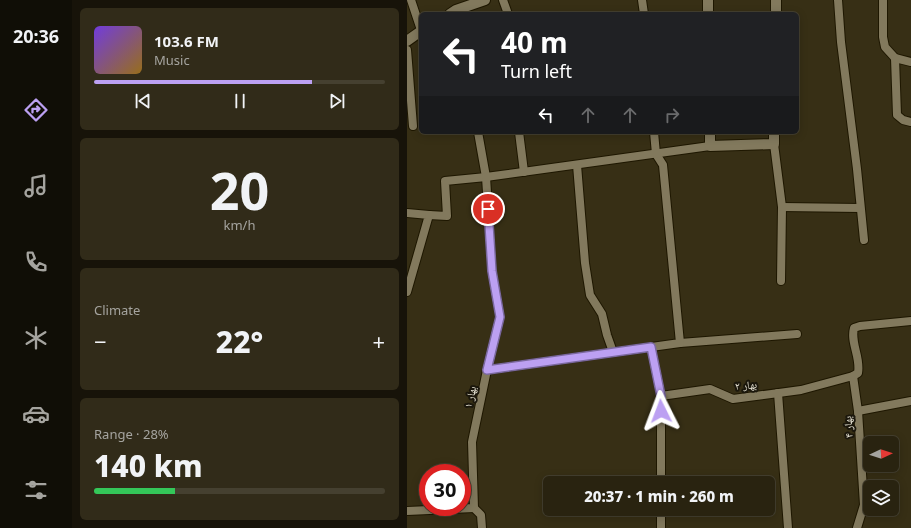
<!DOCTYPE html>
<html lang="en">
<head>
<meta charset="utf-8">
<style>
	:root { --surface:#292310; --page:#312b19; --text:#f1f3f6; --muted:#a5a49f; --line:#454030; --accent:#bca0f2 }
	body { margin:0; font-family:"Noto Sans","Noto Naskh Arabic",sans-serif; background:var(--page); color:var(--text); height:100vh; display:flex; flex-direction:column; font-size:15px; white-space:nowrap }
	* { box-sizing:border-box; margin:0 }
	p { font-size:13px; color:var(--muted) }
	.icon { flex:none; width:22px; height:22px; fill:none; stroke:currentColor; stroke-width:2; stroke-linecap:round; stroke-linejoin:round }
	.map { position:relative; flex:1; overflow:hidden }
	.details { display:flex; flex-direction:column; gap:8px; padding:8px; background:#171309; width:335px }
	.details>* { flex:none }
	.hud { position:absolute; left:12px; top:12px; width:380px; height:122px; border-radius:6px; box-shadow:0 2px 10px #0003,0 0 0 1px var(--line); background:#202124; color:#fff; overflow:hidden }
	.needle { width:26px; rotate:86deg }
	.buttons { position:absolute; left:456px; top:436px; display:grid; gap:8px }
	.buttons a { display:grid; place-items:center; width:36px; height:36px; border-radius:6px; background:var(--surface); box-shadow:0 2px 10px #0003,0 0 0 1px var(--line); font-size:20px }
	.speed { position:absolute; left:12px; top:464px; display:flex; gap:8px; font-size:20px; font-weight:700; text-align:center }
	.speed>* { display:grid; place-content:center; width:52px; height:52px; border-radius:50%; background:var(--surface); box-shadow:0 2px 10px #0003,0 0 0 1px var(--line); line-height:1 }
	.speed .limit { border:6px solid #d22; background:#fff; color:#111 }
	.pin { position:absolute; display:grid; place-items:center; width:34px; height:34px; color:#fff; margin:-17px; border:2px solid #fff; border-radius:50%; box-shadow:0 1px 4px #0007 }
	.me { position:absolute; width:44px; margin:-22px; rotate:357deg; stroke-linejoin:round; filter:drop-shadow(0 0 3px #0008) }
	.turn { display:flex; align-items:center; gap:14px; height:84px; padding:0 16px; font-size:18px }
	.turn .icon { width:52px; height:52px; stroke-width:2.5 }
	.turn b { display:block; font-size:28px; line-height:34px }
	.lanes { display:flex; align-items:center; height:38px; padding:0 16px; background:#0003; justify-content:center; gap:20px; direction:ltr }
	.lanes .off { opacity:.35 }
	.big { font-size:30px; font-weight:800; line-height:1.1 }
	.details .card { flex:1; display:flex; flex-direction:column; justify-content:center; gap:6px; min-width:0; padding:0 14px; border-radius:6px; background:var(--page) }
	.details .dial { align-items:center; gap:0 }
	.dial b { font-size:52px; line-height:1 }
	.song { display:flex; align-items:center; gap:12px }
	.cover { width:48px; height:48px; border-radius:6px; background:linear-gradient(135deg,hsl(260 70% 55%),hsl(40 70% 35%)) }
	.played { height:4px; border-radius:2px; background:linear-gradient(90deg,var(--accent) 75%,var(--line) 75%) }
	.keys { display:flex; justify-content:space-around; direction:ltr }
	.heat { display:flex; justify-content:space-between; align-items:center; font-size:22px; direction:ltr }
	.charge { height:6px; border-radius:3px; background:linear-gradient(90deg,#34c759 28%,var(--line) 0) }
	.trip { position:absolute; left:136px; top:476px; width:232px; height:40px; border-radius:6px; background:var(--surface); box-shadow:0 2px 10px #0003,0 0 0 1px var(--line); font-weight:800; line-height:40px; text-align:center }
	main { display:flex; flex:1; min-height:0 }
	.tabs { display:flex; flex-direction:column; width:72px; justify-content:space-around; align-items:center; background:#100e06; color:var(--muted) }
	.tabs .icon { width:28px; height:28px }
	.tabs .selected { color:var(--accent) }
	.tabs b { font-size:18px; color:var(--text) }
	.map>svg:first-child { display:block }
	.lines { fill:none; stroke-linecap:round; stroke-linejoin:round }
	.minor-casing { stroke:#1e1700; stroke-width:10 }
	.tertiary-casing { stroke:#1e1700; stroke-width:12 }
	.minor { stroke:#82795d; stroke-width:8 }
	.tertiary { stroke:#82795d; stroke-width:10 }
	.route-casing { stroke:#7a689d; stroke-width:10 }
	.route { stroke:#bca0f2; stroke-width:7 }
	.labels { text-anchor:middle; stroke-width:4; stroke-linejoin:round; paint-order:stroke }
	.street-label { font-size:11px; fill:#eae6d7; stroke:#1b170c }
</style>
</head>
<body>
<main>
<nav class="tabs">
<b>20:36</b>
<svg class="icon selected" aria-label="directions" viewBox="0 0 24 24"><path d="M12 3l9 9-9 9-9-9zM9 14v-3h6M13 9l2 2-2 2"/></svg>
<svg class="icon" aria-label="music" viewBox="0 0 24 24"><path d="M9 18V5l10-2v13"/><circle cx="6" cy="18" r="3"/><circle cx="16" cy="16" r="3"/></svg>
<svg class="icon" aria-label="phone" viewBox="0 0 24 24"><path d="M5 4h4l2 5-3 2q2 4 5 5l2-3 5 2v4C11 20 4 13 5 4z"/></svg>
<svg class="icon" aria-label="climate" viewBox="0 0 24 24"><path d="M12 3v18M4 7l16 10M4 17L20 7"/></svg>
<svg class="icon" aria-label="car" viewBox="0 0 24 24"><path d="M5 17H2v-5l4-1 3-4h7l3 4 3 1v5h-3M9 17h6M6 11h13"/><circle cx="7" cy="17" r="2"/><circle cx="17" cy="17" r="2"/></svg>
<svg class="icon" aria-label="filters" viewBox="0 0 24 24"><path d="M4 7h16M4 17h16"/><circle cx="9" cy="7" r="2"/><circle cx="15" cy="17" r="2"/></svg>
</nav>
<section class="details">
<div class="card">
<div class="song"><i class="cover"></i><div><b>103.6 FM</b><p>Music</p></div></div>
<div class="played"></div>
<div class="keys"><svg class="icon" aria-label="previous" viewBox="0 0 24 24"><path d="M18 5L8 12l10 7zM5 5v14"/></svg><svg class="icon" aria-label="pause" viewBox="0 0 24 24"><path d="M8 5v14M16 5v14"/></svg><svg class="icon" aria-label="next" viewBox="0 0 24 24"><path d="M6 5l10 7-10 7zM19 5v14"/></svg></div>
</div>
<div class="card dial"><b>20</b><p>km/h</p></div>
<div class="card"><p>Climate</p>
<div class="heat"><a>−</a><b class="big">22°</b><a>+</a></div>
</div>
<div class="card"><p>Range · 28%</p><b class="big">140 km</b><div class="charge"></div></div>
</section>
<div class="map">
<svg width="504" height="528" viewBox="0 0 504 528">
	<rect width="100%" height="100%" fill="#372f15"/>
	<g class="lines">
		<g class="minor-casing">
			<g id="minor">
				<path d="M4 0 14 30"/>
				<path d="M96 0 101 14"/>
				<path d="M235 0 237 14"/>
				<path d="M431 0 434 42 450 169 457 240"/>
				<path d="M476 0V37L478 47 488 58 490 115 496 120 504 122"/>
				<path d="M0 50 6 126"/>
				<path d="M488 58 504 62"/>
				<path d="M112 132 117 172"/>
				<path d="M367 144 375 207 374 281"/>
				<path d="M170 165 178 263 183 295 195 314 200 335 206 352"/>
				<path d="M375 207 453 208"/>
				<path d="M0 213 22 215 0 292"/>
				<path d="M22 215 40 216 38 181 79 177 71 132"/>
				<path d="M273 343 390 334"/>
				<path d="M244 347 254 396"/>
				<path d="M80 370 273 343 256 165 249 154 247 132"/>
				<path d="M446 376 451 373C454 357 443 343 447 328L453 326 504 321"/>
				<path d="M371 393 381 528"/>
				<path d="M451 411 504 401"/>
				<path d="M254 483V396L303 389 326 399 394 390 446 376 451 411 457 505 450 528"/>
				<path d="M67 508 74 515 75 528"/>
				<path d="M0 511 67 508 65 442 80 370 93 317 85 271 79 177 303 146"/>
				<path d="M254 528V509"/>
			</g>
		</g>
		<g class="tertiary-casing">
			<g id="tertiary">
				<path d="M301 0V14"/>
				<path d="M43 14 49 10 78 0"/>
				<path d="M369 14V0"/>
				<path d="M0 41 14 31"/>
				<path d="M303 132V146L367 144V132"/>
			</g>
		</g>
		<use href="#minor" class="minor"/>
		<use href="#tertiary" class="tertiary"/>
	</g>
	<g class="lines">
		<g class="route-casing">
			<path id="route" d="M81 209 85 271 93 317 80 370 244 347 254 396V411"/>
		</g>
		<use href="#route" class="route"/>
	</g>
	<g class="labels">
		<g class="street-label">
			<text transform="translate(339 385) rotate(-5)" y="4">بهار ۲</text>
			<text transform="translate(63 397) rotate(-78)" y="4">بهار ۱</text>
			<text transform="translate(441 427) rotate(-94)" y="4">بهار ۴</text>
		</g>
	</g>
</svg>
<div class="buttons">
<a><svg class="needle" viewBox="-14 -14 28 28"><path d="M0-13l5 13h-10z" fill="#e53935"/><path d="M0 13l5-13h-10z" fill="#a5a49f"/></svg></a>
<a><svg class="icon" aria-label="layers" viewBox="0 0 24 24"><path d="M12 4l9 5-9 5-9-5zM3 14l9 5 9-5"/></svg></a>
</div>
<div class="speed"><div class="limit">30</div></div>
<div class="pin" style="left:81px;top:209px;background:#d93025"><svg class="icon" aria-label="arrive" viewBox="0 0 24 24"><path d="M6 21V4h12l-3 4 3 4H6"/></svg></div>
<svg class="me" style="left:254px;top:411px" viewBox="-20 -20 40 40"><path d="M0-17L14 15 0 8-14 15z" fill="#bca0f2" stroke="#fff" stroke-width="4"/></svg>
<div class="trip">20:37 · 1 min · 260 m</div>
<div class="hud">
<div class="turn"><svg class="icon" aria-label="left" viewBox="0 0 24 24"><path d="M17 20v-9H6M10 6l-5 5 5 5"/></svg><div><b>40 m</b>Turn left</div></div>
<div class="lanes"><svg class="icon" aria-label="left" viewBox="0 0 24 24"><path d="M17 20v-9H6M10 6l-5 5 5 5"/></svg><svg class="icon off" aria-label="ahead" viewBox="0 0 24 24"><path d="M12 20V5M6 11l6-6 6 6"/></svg><svg class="icon off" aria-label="ahead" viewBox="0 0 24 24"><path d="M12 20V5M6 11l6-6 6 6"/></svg><svg class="icon off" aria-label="right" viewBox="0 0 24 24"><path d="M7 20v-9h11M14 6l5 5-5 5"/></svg></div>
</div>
</div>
</main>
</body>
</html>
